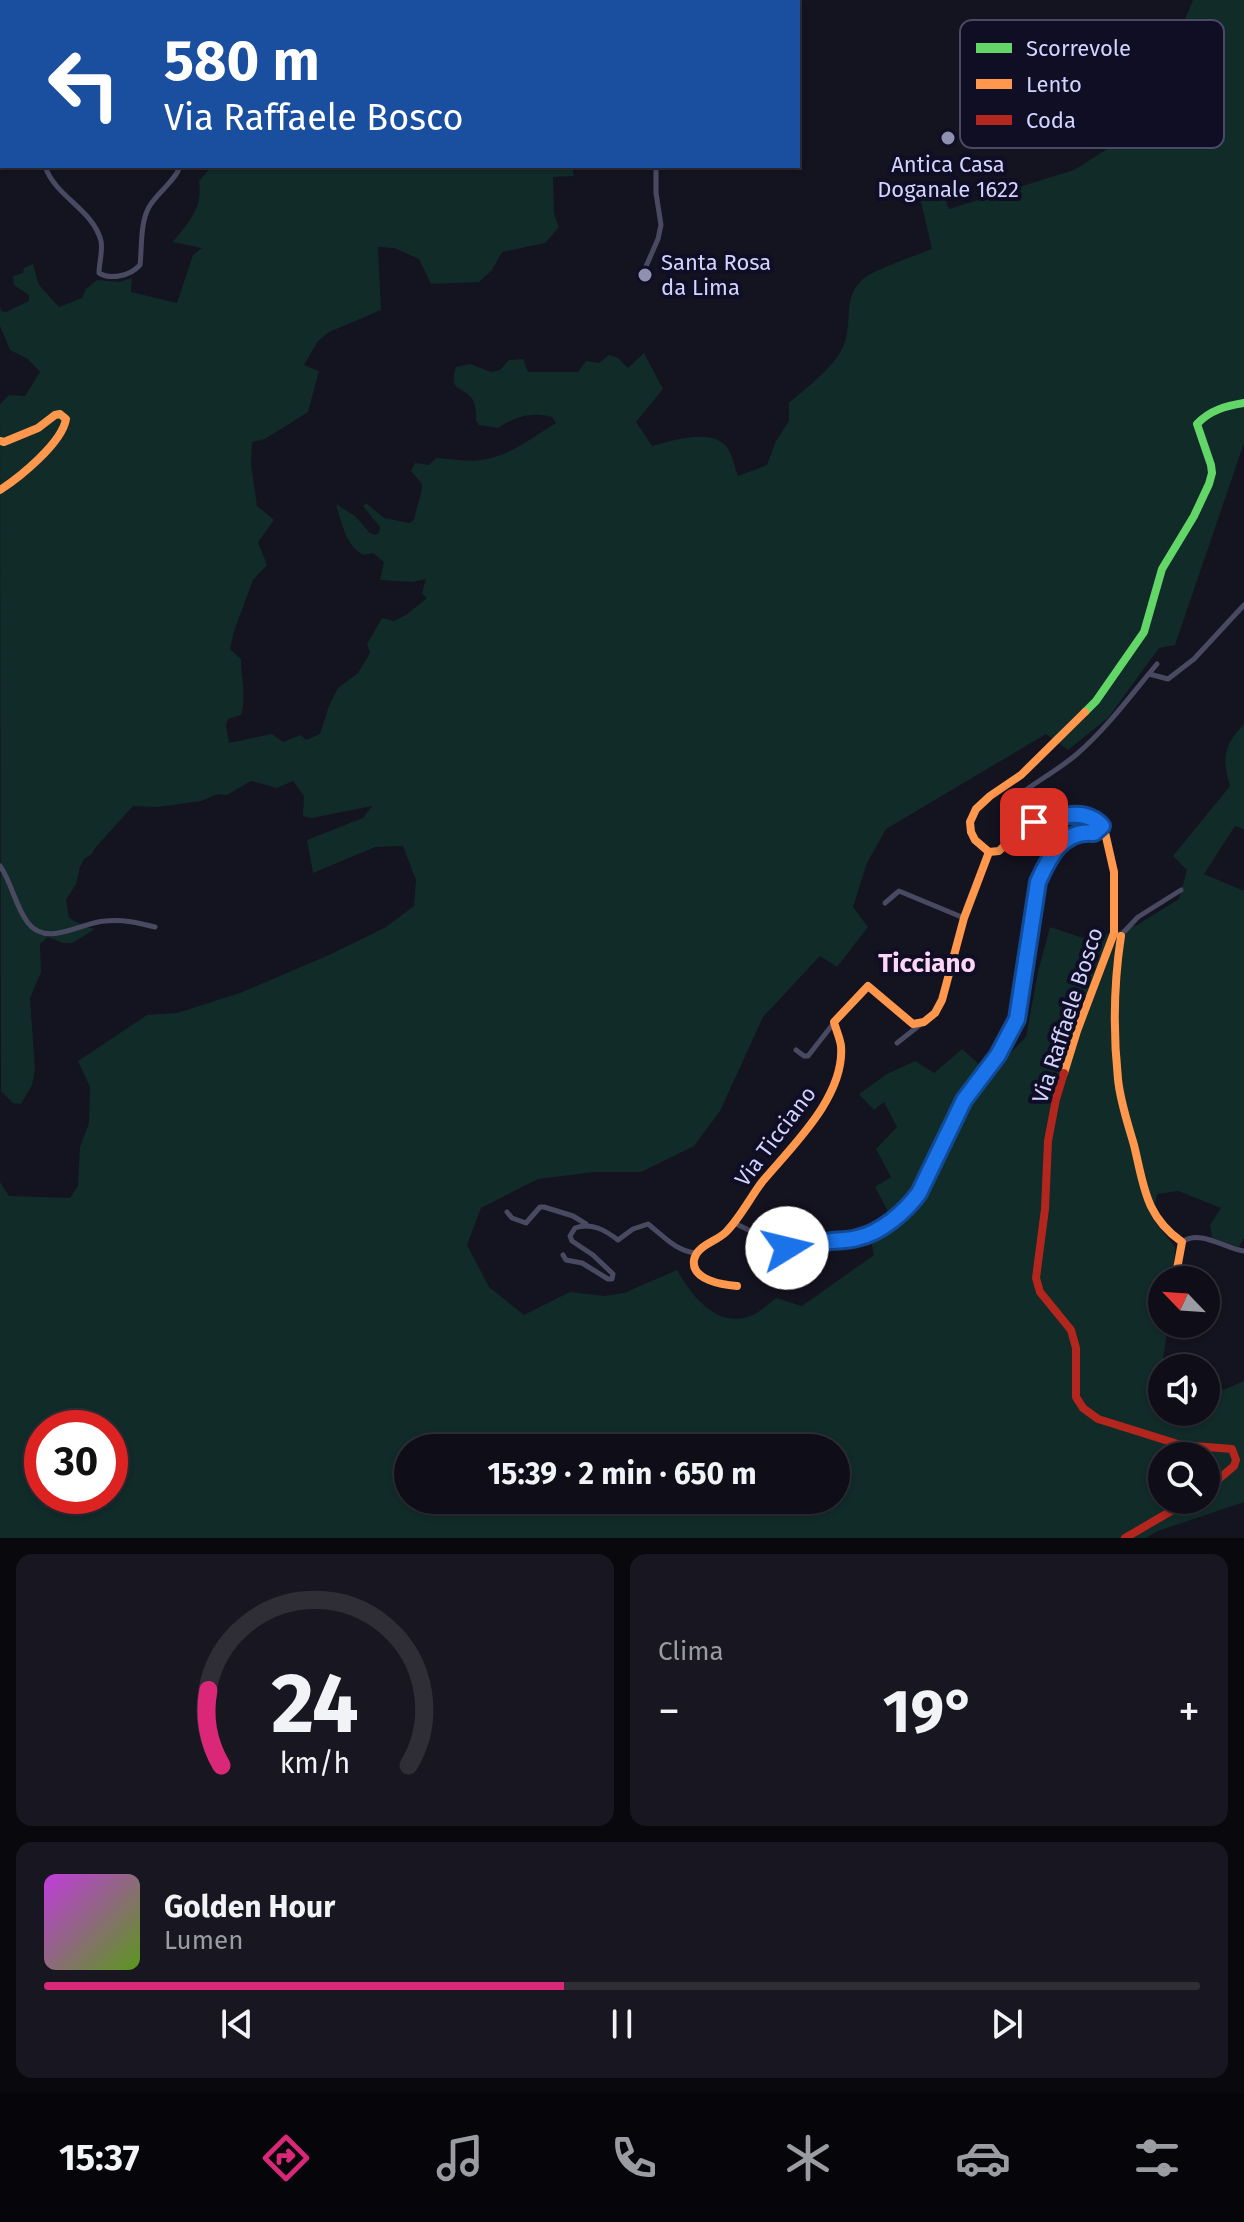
<!DOCTYPE html>
<html lang="it">
<head>
<meta charset="utf-8">
<style>
	:root { --surface:#0f0e18; --page:#181721; --text:#f1f3f6; --muted:#9b9ca2; --line:#2f2e37; --accent:#db2777 }
	body { margin:0; font-family:"Fira Sans",sans-serif; background:var(--page); color:var(--text); height:100vh; display:flex; flex-direction:column; font-size:30px; white-space:nowrap }
	* { box-sizing:border-box; margin:0 }
	p { font-size:26px; color:var(--muted) }
	.icon { flex:none; width:44px; height:44px; fill:none; stroke:currentColor; stroke-width:2; stroke-linecap:round; stroke-linejoin:round }
	.map { position:relative; height:1538px; overflow:hidden }
	.details { display:flex; flex-direction:column; gap:16px; padding:16px; background:#08080d; flex:1 }
	.details>* { flex:none }
	.hud { position:absolute; left:0px; top:0px; width:800px; height:168px; box-shadow:0 2px 6px #0004,0 0 0 2px var(--line); background:#1a4fa0; color:#fff; overflow:hidden }
	.needle { width:52px; rotate:295deg }
	.fabs { position:absolute; left:1148px; top:1266px; display:grid; gap:16px }
	.fabs a { display:grid; place-items:center; width:72px; height:72px; border-radius:50%; background:var(--surface); box-shadow:0 2px 6px #0004,0 0 0 2px var(--line); font-size:40px }
	.speed { position:absolute; left:24px; top:1410px; display:flex; gap:16px; font-size:40px; font-weight:700; text-align:center }
	.speed>* { display:grid; place-content:center; width:104px; height:104px; border-radius:50%; background:var(--surface); box-shadow:0 2px 6px #0004,0 0 0 2px var(--line); line-height:1 }
	.speed .limit { border:12px solid #d22; background:#fff; color:#111 }
	.pin { position:absolute; display:grid; place-items:center; width:68px; height:68px; color:#fff; margin:-34px; border-radius:16px; box-shadow:0 4px 12px #0006 }
	.me { position:absolute; width:88px; margin:-44px; rotate:81deg; stroke-linejoin:round; filter:drop-shadow(0 0 6px #0008) }
	.turn { display:flex; align-items:center; gap:28px; height:168px; padding:0 32px; font-size:36px }
	.turn .icon { width:104px; height:104px; stroke-width:2.5 }
	.turn b { display:block; font-size:56px; line-height:68px }
	.big { font-size:60px; font-weight:700; line-height:1.1 }
	.details .tile { flex:1; display:flex; flex-direction:column; justify-content:center; gap:12px; min-width:0; padding:0 28px; border-radius:16px; background:var(--page) }
	.details .dial { align-items:center; gap:0 }
	.dial svg { height:208px; overflow:visible; fill:none; stroke:var(--line); stroke-width:7; stroke-linecap:round; text-anchor:middle }
	.dial text { fill:var(--text); stroke:none }
	.song { display:flex; align-items:center; gap:24px }
	.cover { width:96px; height:96px; border-radius:12px; background:linear-gradient(135deg,hsl(290 70% 55%),hsl(90 70% 35%)) }
	.played { height:8px; border-radius:4px; background:linear-gradient(90deg,var(--accent) 45%,var(--line) 45%) }
	.keys { display:flex; justify-content:space-around; direction:ltr }
	.heat { display:flex; justify-content:space-between; align-items:center; font-size:44px; direction:ltr }
	.details .tiles { flex:1; display:grid; gap:16px; grid-template-columns:1fr 1fr }
	.tile:last-child { grid-column:span 2 }
	.trip { position:absolute; left:394px; top:1434px; width:456px; height:80px; border-radius:40px; background:var(--surface); box-shadow:0 2px 6px #0004,0 0 0 2px var(--line); font-weight:700; line-height:80px; text-align:center }
	.tabs { display:flex; height:128px; justify-content:space-around; align-items:center; background:#06060a; color:var(--muted) }
	.tabs .icon { width:56px; height:56px }
	.tabs .selected { color:var(--accent) }
	.tabs b { font-size:36px; color:var(--text) }
	.map>svg:first-child { display:block }
	.green { fill:#112b29; fill-rule:evenodd }
	.lines { fill:none; stroke-linecap:round; stroke-linejoin:round }
	.street { stroke:#494a61; stroke-width:5 }
	.fast { stroke:#63d668; stroke-width:8 }
	.slow { stroke:#ff974d; stroke-width:8 }
	.jam { stroke:#b3261e; stroke-width:8 }
	.route-casing { stroke:#114b97; stroke-width:20 }
	.route { stroke:#1a73e8; stroke-width:14 }
	.poi-dot { fill:#9090b1; stroke:#0f0e25; stroke-width:3 }
	.labels { text-anchor:middle; stroke-width:8; stroke-linejoin:round; paint-order:stroke }
	.poi-label { font-size:22px; fill:#d3d3ff; stroke:#0f0e25 }
	.street-label { font-size:22px; fill:#d3d3ff; stroke:#0f0e25 }
	.quarter-label { font-size:26px; font-weight:bold; fill:#ffd5f5; stroke:#0f0e25 }
	.key { fill:#0f0e25; stroke:#4a4966; stroke-width:2 }
	.key-label { font-size:22px; fill:#d3d3ff }
</style>
</head>
<body>
<div class="map">
<svg width="1244" height="1538" viewBox="0 0 1244 1538">
	<rect width="100%" height="100%" fill="#141320"/>
	<g class="green">
		<path d="M439 0H697L698 2H437Z"/>
		<path d="M1193 0H1244V443L1175 645 1159 648 1108 718 1068 750 1046 734 886 829 867 863 853 907 868 927 837 967 820 956 763 1017 720 1111 694 1146 641 1172H595L538 1179 481 1208 467 1245 489 1287 524 1315 570 1292 604 1296 624 1293 677 1270C691 1295 717 1329 750 1316 759 1313 768 1304 776 1298L802 1306 874 1255 871 1241 893 1221 875 1187 891 1177 876 1149 897 1127 884 1102 874 1110 859 1094 887 1074 915 1061 934 1073 962 1049 990 1074 1026 1037 1038 972 1050 927 1089 940 1137 925 1179 899 1187 870 1173 856 1230 786C1222 758 1223 746 1244 724V829L1235 826 1204 874 1244 891V1238L1239 1247 1212 1238 1210 1225 1221 1208 1178 1191 1157 1194 1152 1218 1175 1247 1173 1280H1162V1324H1168L1163 1359 1174 1368H1162V1412H1206V1386L1223 1390 1244 1381V1502L1158 1531 1146 1538H0V1182L9 1196 70 1198 78 1186 80 1147 89 1123 90 1087 78 1061 147 1015 177 1013 240 993 329 955 386 927 414 906 416 880 403 846 375 847 313 873 307 840 363 818 372 806 312 818 303 816 304 796 293 781 277 788 251 781 227 795 218 794 201 801 157 807 133 806 95 848 92 854 84 859 80 867 76 884 66 900 69 918 86 927 95 929 72 943H63L48 937 40 944 41 972 30 998 35 1070 32 1085 21 1104 13 1103 1 1091 0 404 9 395 25 396 40 372 28 359 10 350 0 326V306L1 311 6 312 29 301V295L14 285 13 276 23 273 24 268 33 264 39 285 59 307 82 298 86 289 97 280 119 282 132 278 131 292 177 303 193 255 202 248 173 242C189 221 203 209 199 181L212 166H572L574 176 553 177 554 214 559 227 545 243 502 252 492 270 479 282 431 284 419 259 394 248 378 247 381 310 329 332 318 341 304 365 319 371 308 412 265 439 252 442 251 464 257 506 274 520 258 542 267 565 253 580 234 631 230 649 241 659C241 680 247 695 241 715L228 719 226 725 229 743 272 734 283 742 301 735 306 740 320 734 329 706 338 688 358 673 370 653 367 644 382 618 394 621 406 615 427 598 422 593 426 579 413 582 380 580 384 562 373 553 364 555C346 547 341 521 336 504L355 516 370 533 375 535 379 533 380 527 363 506 366 503 384 518 410 523 414 520C416 507 422 497 422 484L411 471 415 463 429 465 436 458C450 459 466 462 481 460 508 457 533 437 556 423L552 417C532 411 514 417 498 428L479 425 476 421C476 414 476 406 473 400 464 385 448 394 456 367L470 364 491 372 500 370 509 360 523 359 528 372H578L586 361 599 363 609 355 618 358 628 368 644 353 663 389 636 422 652 446C671 441 710 428 726 446 732 453 735 468 738 476L767 465 776 441 789 421V403C805 389 832 369 842 349 855 323 840 300 863 279 873 270 917 255 932 249L919 193 939 185 949 209 1074 170 1123 139 1154 87 1168 75 1180 51 1184 22ZM42 1428H110V1496H42ZM408 1448H836V1500H408ZM1162 1456H1206V1500H1162Z"/>
	</g>
	<g class="lines">
		<g class="street">
			<path d="M285 2 287 0"/>
			<path d="M700 2V0"/>
			<path d="M45 166C55 197 93 209 101 241 103 252 99 262 99 273 111 280 130 276 140 265 142 248 140 223 149 207 156 194 177 179 180 166"/>
			<path d="M644 271 658 239 661 225 656 193V166"/>
			<path d="M1149 674 1168 679 1194 659 1244 605"/>
			<path d="M1009 836 1018 821 1010 802C1031 784 1056 772 1077 754 1108 727 1131 695 1157 664"/>
			<path d="M0 866C12 883 15 906 28 923 48 948 81 922 105 921 123 919 139 923 155 927"/>
			<path d="M885 903 899 891 964 918"/>
			<path d="M1119 937 1138 917 1181 890"/>
			<path d="M897 1043 921 1024"/>
			<path d="M796 1050 804 1056H808L833 1024"/>
			<path d="M507 1212 512 1218 526 1223 540 1207H544L573 1216 586 1224"/>
			<path d="M734 1223 787 1248 808 1247 827 1241 858 1238 872 1234 910 1205 919 1193C934 1163 947 1129 964 1100 979 1074 1009 1048 1017 1018 1030 974 1022 824 1094 833L1102 826"/>
			<path d="M1182 1242C1200 1229 1224 1248 1244 1251"/>
			<path d="M563 1255 566 1260 582 1263 608 1279H612L613 1274 593 1255 572 1241 570 1236 575 1228C591 1222 605 1230 618 1240L633 1229 648 1224C662 1235 677 1252 696 1253"/>
		</g>
		<path class="fast" d="M1085 712 1096 701 1144 632 1162 569 1194 516 1209 484 1212 473 1211 465 1197 424C1210 410 1226 406 1244 403"/>
		<g class="slow">
			<path d="M220 2 222 0"/>
			<path d="M0 441 4 442 38 428 55 415 60 414 66 419C62 443 20 477 0 490"/>
			<path d="M1121 936C1114 982 1113 1032 1118 1079 1120 1101 1128 1124 1134 1145 1144 1186 1145 1216 1182 1242L1175 1280"/>
			<path d="M1064 1073 1077 1031 1114 933V872L1104 828 1095 818 1085 814 1026 824 999 851 989 852 975 840 971 832 970 822 976 809 990 796 1021 775 1085 712"/>
			<path d="M737 1286C723 1285 691 1280 694 1260 697 1245 716 1242 726 1232 740 1218 750 1198 762 1182 792 1146 845 1097 841 1046 840 1038 836 1030 834 1022L868 986 913 1024 924 1022 935 1013 942 1000 964 918 989 852"/>
		</g>
		<g class="jam">
			<path d="M0 139 2 138"/>
			<path d="M1064 1073 1056 1099 1048 1141 1045 1209 1036 1278 1040 1292 1071 1330 1076 1348V1397L1083 1408 1098 1419 1181 1445 1232 1449 1236 1460 1234 1466 1206 1490"/>
			<path d="M1125 1538 1190 1500"/>
		</g>
	</g>
	<g class="lines">
		<g class="route-casing">
			<path id="route" d="M787 1248C801 1247 812 1245 825 1242 836 1240 847 1241 857 1238 881 1233 905 1212 919 1193L964 1100 998 1055 1017 1019 1038 882C1049 857 1063 829 1094 833L1102 826C1084 806 1057 818 1034 822"/>
		</g>
		<use href="#route" class="route"/>
	</g>
	<g class="poi-dot">
		<circle cx="948" cy="138" r="8"/>
		<circle cx="645" cy="275" r="8"/>
	</g>
	<g class="labels">
		<g class="poi-label">
			<text x="948" y="172">Antica Casa<tspan x="948" dy="25">Doganale 1622</tspan></text>
			<text x="661" y="270" text-anchor="start">Santa Rosa<tspan x="661" dy="25">da Lima</tspan></text>
		</g>
		<g class="street-label">
			<text transform="translate(1067 1015) rotate(-72)" y="8">Via Raffaele Bosco</text>
			<text transform="translate(775 1136) rotate(-53)" y="8">Via Ticciano</text>
		</g>
		<g class="quarter-label">
			<text x="927" y="972">Ticciano</text>
		</g>
	</g>
	<rect x="960" y="20" width="264" height="128" rx="12" class="key"/>
	<rect x="976" y="43" width="36" height="10" fill="#63d668"/>
	<rect x="976" y="79" width="36" height="10" fill="#ff974d"/>
	<rect x="976" y="115" width="36" height="10" fill="#b3261e"/>
	<g class="key-label">
		<text x="1026" y="56">Scorrevole</text>
		<text x="1026" y="92">Lento</text>
		<text x="1026" y="128">Coda</text>
	</g>
</svg>
<div class="fabs">
<a><svg class="needle" viewBox="-14 -14 28 28"><path d="M0-13l5 13h-10z" fill="#e53935"/><path d="M0 13l5-13h-10z" fill="#9b9ca2"/></svg></a>
<a><svg class="icon" aria-label="sound" viewBox="0 0 24 24"><path d="M4 9h4l5-4v14l-5-4H4zM17 9q2 3 0 6"/></svg></a>
<a><svg class="icon" aria-label="search" viewBox="0 0 24 24"><circle cx="10" cy="10" r="6"/><path d="M15 15l6 6"/></svg></a>
</div>
<div class="speed"><div class="limit">30</div></div>
<div class="pin" style="left:1034px;top:822px;background:#d93025"><svg class="icon" aria-label="arrive" viewBox="0 0 24 24"><path d="M6 21V4h12l-3 4 3 4H6"/></svg></div>
<svg class="me" style="left:787px;top:1248px" viewBox="-20 -20 40 40"><circle r="19" fill="#fff"/><path d="M0-13L10 11 0 6-10 11z" fill="#1a73e8"/></svg>
<div class="trip">15:39 · 2 min · 650 m</div>
<div class="hud">
<div class="turn"><svg class="icon" aria-label="left" viewBox="0 0 24 24"><path d="M17 20v-9H6M10 6l-5 5 5 5"/></svg><div><b>580 m</b>Via Raffaele Bosco</div></div>
</div>
</div>
<section class="details">
<div class="tiles">
<div class="tile dial"><svg viewBox="0 0 100 80">
<path d="M14 69A42 42 0 1 1 86 69"/>
<path d="M14 69A42 42 0 0 1 9 40" stroke="#db2777"/>
<text x="50" y="56" font-size="32" font-weight="700">24</text>
<text x="50" y="72" font-size="11">km/h</text>
</svg></div>
<div class="tile"><p>Clima</p>
<div class="heat"><a>−</a><b class="big">19°</b><a>+</a></div>
</div>
<div class="tile">
<div class="song"><i class="cover"></i><div><b>Golden Hour</b><p>Lumen</p></div></div>
<div class="played"></div>
<div class="keys"><svg class="icon" aria-label="previous" viewBox="0 0 24 24"><path d="M18 5L8 12l10 7zM5 5v14"/></svg><svg class="icon" aria-label="pause" viewBox="0 0 24 24"><path d="M8 5v14M16 5v14"/></svg><svg class="icon" aria-label="next" viewBox="0 0 24 24"><path d="M6 5l10 7-10 7zM19 5v14"/></svg></div>
</div>
</div>
</section>
<nav class="tabs">
<b>15:37</b>
<svg class="icon selected" aria-label="directions" viewBox="0 0 24 24"><path d="M12 3l9 9-9 9-9-9zM9 14v-3h6M13 9l2 2-2 2"/></svg>
<svg class="icon" aria-label="music" viewBox="0 0 24 24"><path d="M9 18V5l10-2v13"/><circle cx="6" cy="18" r="3"/><circle cx="16" cy="16" r="3"/></svg>
<svg class="icon" aria-label="phone" viewBox="0 0 24 24"><path d="M5 4h4l2 5-3 2q2 4 5 5l2-3 5 2v4C11 20 4 13 5 4z"/></svg>
<svg class="icon" aria-label="climate" viewBox="0 0 24 24"><path d="M12 3v18M4 7l16 10M4 17L20 7"/></svg>
<svg class="icon" aria-label="car" viewBox="0 0 24 24"><path d="M5 17H2v-5l4-1 3-4h7l3 4 3 1v5h-3M9 17h6M6 11h13"/><circle cx="7" cy="17" r="2"/><circle cx="17" cy="17" r="2"/></svg>
<svg class="icon" aria-label="filters" viewBox="0 0 24 24"><path d="M4 7h16M4 17h16"/><circle cx="9" cy="7" r="2"/><circle cx="15" cy="17" r="2"/></svg>
</nav>
</body>
</html>
